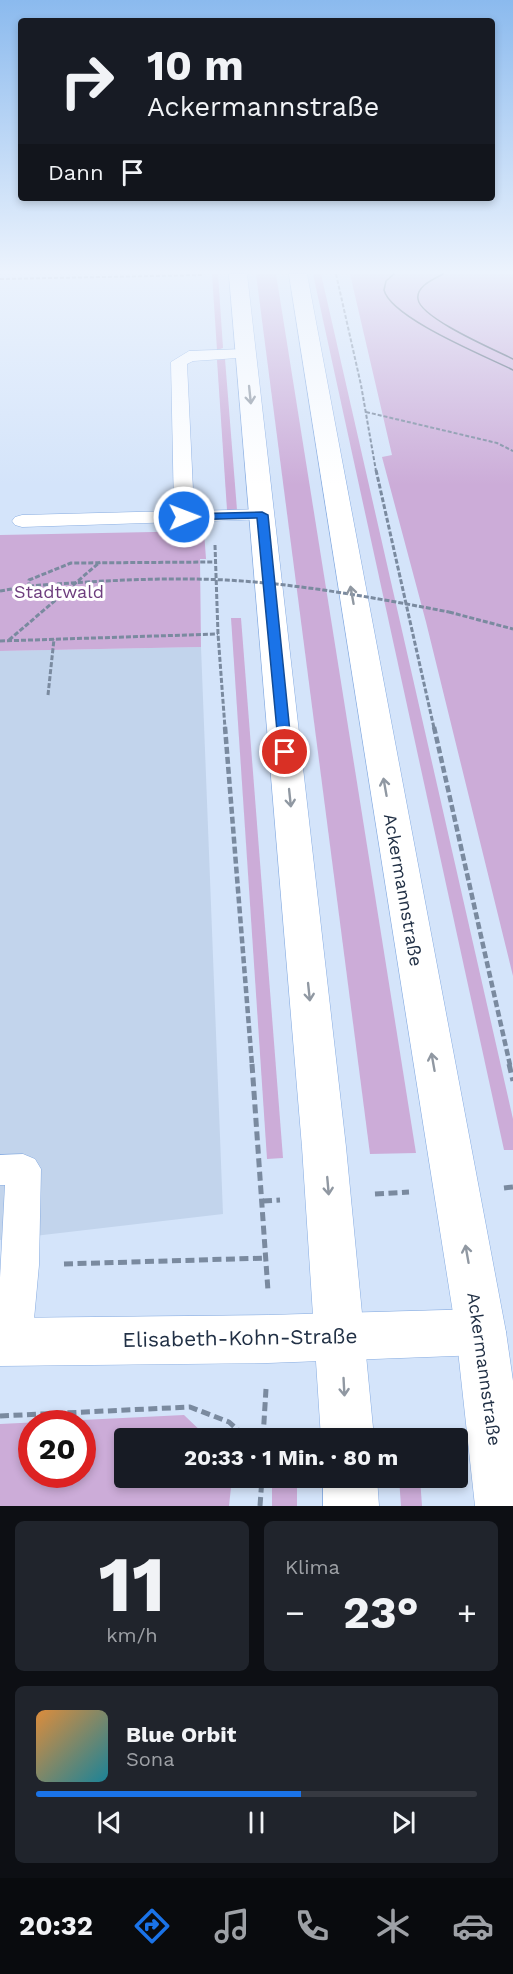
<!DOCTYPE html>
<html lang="de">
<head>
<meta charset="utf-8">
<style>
	:root { --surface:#171b24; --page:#20242c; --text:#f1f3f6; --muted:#9ea1a6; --line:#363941; --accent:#1a73e8 }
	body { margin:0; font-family:"Work Sans",sans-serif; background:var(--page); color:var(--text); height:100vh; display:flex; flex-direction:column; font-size:22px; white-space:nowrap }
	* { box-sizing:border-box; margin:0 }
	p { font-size:20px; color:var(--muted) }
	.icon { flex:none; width:33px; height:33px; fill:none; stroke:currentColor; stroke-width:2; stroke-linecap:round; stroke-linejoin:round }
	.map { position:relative; height:1506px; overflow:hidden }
	.panel { display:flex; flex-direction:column; gap:15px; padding:15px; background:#0d0f14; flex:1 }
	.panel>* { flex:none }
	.hud { position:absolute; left:18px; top:18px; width:477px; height:183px; border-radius:6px; box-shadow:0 3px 9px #0003; background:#171b24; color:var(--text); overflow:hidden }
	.speed { position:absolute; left:18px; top:1410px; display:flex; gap:12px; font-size:30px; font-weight:700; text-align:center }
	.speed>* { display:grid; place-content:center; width:78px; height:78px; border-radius:50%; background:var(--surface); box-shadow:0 3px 9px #0003; line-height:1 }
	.speed .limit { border:9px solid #d22; background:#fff; color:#111 }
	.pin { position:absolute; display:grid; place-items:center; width:51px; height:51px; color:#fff; margin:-26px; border:3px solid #fff; border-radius:50%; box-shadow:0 2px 6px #0007 }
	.me { position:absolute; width:66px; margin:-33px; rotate:89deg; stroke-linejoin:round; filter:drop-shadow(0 0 4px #0008) }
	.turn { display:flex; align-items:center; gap:21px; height:126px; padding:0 30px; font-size:27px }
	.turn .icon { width:78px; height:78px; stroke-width:2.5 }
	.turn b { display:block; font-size:42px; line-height:51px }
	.then { display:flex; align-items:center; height:57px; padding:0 30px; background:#0003; gap:12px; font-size:22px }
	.big { font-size:45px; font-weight:700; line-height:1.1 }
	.panel .widget { flex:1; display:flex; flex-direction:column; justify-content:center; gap:9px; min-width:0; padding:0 21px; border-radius:9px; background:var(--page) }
	.panel .dial { align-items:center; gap:0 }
	.dial b { font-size:78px; line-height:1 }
	.song { display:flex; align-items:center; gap:18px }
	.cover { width:72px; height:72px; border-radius:9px; background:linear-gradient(135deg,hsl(30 70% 55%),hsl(190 70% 35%)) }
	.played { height:6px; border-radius:3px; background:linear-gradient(90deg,var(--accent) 60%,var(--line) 60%) }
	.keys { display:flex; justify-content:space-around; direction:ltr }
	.heat { display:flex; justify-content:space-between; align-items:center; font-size:33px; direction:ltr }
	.panel .tiles { flex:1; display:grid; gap:15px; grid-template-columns:1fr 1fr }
	.widget:last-child { grid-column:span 2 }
	.trip { position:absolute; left:114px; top:1428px; width:354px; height:60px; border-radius:6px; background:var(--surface); box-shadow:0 3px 9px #0003; font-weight:700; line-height:60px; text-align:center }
	.menu { display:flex; height:96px; justify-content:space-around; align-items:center; background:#090b0e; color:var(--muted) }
	.menu .icon { width:42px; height:42px }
	.menu .selected { color:var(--accent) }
	.menu b { font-size:27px; color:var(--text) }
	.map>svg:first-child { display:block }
	.built { fill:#c2d4ec }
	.green { fill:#ccacd8; fill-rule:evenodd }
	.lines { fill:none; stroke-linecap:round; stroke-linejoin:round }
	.service-casing { stroke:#87ace1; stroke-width:1 }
	.minor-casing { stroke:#87ace1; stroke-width:1 }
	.secondary-casing { stroke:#87ace1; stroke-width:1 }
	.path-far3 { stroke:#7a8a9f; stroke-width:2; stroke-dasharray:4 2; stroke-linecap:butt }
	.path-far2 { stroke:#7a8a9f; stroke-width:3; stroke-dasharray:5 2; stroke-linecap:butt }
	.path-far1 { stroke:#7a8a9f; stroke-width:4.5; stroke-dasharray:7 3; stroke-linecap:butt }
	.path { stroke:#7a8a9f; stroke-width:5; stroke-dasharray:9 4.5; stroke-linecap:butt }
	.service { fill:#fff; fill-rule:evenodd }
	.minor { fill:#fff; fill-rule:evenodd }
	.secondary { fill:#fff; fill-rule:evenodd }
	.tram { stroke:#48576c; stroke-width:1.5 }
	.path-bridge { stroke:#7a8a9f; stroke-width:3; stroke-dasharray:5 2; stroke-linecap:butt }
	.oneway { stroke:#9098a2 }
	.route { fill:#1a73e8; stroke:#114b97; stroke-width:1.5 }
	.labels { text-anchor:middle; stroke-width:6; stroke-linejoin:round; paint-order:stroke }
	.park-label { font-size:18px; fill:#6e3e7e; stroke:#fff }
	.street-label { font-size:18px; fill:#213045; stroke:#fff }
	.near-street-label { font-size:21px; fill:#213045; stroke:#fff }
</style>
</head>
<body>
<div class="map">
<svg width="513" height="1506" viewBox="0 0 513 1506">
	<rect width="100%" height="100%" fill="#d4e4fa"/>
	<path class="built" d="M201 647 223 1214 0 1240V651Z"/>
	<g class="green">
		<path d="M212 274H218L223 348 217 350Z"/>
		<path d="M256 274H276L416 1153 370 1154Z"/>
		<path d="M313 274H321L513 1119V1150H504Z"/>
		<path d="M350 274H513V976L426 622 382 457 392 455Z"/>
		<path d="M225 359 237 510H227L217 360Z"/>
		<path d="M204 531 206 559H200L201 647 0 651V535Z"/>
		<path d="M231 618H241L283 1158 267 1159Z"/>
		<path d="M184 1415 208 1438H124V1478H232L229 1506H0V1424ZM32 1424H82V1474H32Z"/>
		<path d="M399 1478H420L422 1506H401Z"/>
		<rect x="272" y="1482" width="25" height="24"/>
	</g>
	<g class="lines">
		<g class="service-casing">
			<g id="service">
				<path d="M246 349 252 351 254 354 252 357 193 361 187 364 194 511 262 509 269 511 272 515 269 519 22 527 15 525 12 521 15 517 22 515 174 511 171 362 189 351Z"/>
				<path d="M23 1154 35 1159 41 1169 39 1265 32 1341 27 1354 13 1359 0 1354V1278L5 1185H0V1155Z"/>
			</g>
		</g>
		<g class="minor-casing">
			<path id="minor" d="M481 1309 499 1315 506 1332 499 1349 481 1355 268 1363 0 1366V1318L268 1315Z"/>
		</g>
		<g class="secondary-casing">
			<g id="secondary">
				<path d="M229 274H247L346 1147 374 1438H321L302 1147Z"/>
				<path d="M289 274H307L506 1332 513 1381V1506H475L456 1332Z"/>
				<path d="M323 1478H377L379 1506H323Z"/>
			</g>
		</g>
		<g class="path-far3">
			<path d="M336 274 361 385 376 471"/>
			<path d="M0 279 204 275"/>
			<path d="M366 412 497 443 513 451"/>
		</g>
		<g class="path-far2">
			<path d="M376 470 434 728"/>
			<path d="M215 545 218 634 225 728"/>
			<path d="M0 591 29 586V580L71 563 216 562"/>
			<path d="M449 612 513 629"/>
			<path d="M9 640 100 562"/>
			<path d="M0 641 218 634"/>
			<path d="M48 695 54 639"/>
		</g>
		<g class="path-far1">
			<path d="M225 727 252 1065"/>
			<path d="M434 727 510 1065"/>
		</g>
		<g class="path">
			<path d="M252 1064 268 1291"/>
			<path d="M509 1064 513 1081"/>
			<path d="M504 1188 513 1187"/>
			<path d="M375 1194 409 1192"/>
			<path d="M263 1201 280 1200"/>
			<path d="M64 1264 267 1258"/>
			<path d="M0 1416 190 1407 229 1422 247 1438"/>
			<path d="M263 1438 266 1389"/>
			<path d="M260 1506 262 1478"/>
		</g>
		<use href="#service" class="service"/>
		<use href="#minor" class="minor"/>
		<use href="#secondary" class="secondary"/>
		<g class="tram">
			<path d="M394 274 386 281 384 290C391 318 485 356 513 370"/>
			<path d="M443 274C434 279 416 286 418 299 420 318 495 350 513 359"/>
		</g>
		<path class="path-bridge" d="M29 586C95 581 160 577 226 580 301 584 376 598 449 612"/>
	</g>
	<defs><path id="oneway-shaft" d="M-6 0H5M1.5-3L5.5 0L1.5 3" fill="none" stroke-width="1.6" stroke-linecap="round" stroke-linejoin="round" transform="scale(1.5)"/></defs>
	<g class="oneway">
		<use href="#oneway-shaft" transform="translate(250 395) rotate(84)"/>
		<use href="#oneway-shaft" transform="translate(352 595) rotate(-100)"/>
		<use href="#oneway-shaft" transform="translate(385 787) rotate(-100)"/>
		<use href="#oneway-shaft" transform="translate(290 798) rotate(84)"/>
		<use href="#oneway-shaft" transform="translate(309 992) rotate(84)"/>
		<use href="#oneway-shaft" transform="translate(433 1062) rotate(-100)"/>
		<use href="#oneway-shaft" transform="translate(328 1186) rotate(85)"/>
		<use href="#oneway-shaft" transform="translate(467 1254) rotate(-100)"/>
		<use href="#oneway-shaft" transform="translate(344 1387) rotate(87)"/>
	</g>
	<linearGradient id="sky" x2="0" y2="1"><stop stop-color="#8bbaee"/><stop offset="0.56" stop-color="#ecf3fd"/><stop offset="1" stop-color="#ecf3fd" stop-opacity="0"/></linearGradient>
	<rect width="513" height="485" fill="url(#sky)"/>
	<path class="route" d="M262 512 268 515 292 752 285 756 279 752 257 518 184 520 178 517 184 514Z"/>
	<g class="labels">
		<g class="park-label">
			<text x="59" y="598">Stadtwald</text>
		</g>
		<g class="street-label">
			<text transform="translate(403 890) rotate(80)" y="6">Ackermannstraße</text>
			<text transform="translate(484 1369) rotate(82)" y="6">Ackermannstraße</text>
		</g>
		<g class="near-street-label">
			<text transform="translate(240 1338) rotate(-1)" y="7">Elisabeth-Kohn-Straße</text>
		</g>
	</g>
</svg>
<div class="speed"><div class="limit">20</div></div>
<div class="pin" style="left:285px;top:752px;background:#d93025"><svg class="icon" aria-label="arrive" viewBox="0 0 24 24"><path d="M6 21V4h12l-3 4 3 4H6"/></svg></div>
<svg class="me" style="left:184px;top:517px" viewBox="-20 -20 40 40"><circle r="17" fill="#1a73e8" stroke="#fff" stroke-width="3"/><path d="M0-11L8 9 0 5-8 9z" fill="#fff"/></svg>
<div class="trip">20:33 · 1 Min. · 80 m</div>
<div class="hud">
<div class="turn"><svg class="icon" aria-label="right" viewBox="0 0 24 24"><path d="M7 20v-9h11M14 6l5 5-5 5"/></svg><div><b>10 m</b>Ackermannstraße</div></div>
<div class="then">Dann<svg class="icon" aria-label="arrive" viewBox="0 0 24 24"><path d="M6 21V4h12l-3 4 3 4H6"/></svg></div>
</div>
</div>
<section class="panel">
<div class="tiles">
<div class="widget dial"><b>11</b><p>km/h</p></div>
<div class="widget"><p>Klima</p>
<div class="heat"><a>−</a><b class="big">23°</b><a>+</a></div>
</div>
<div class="widget">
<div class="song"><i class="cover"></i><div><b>Blue Orbit</b><p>Sona</p></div></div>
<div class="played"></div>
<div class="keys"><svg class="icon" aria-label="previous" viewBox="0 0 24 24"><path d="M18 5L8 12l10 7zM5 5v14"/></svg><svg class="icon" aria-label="pause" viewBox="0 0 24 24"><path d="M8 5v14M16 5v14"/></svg><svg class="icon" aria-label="next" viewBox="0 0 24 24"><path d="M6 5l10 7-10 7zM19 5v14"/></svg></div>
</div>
</div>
</section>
<nav class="menu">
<b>20:32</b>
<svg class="icon selected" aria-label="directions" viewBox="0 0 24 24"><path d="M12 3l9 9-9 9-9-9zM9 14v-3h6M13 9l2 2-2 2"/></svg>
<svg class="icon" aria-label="music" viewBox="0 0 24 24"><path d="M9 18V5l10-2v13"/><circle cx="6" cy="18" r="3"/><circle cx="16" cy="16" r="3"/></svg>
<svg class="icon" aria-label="phone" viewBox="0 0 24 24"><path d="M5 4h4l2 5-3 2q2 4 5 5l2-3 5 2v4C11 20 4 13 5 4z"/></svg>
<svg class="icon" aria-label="climate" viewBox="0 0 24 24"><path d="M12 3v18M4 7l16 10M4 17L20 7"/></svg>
<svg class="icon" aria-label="car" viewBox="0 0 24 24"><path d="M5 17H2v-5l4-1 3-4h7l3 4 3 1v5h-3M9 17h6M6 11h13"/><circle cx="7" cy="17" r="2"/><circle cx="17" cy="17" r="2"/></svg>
</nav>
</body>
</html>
